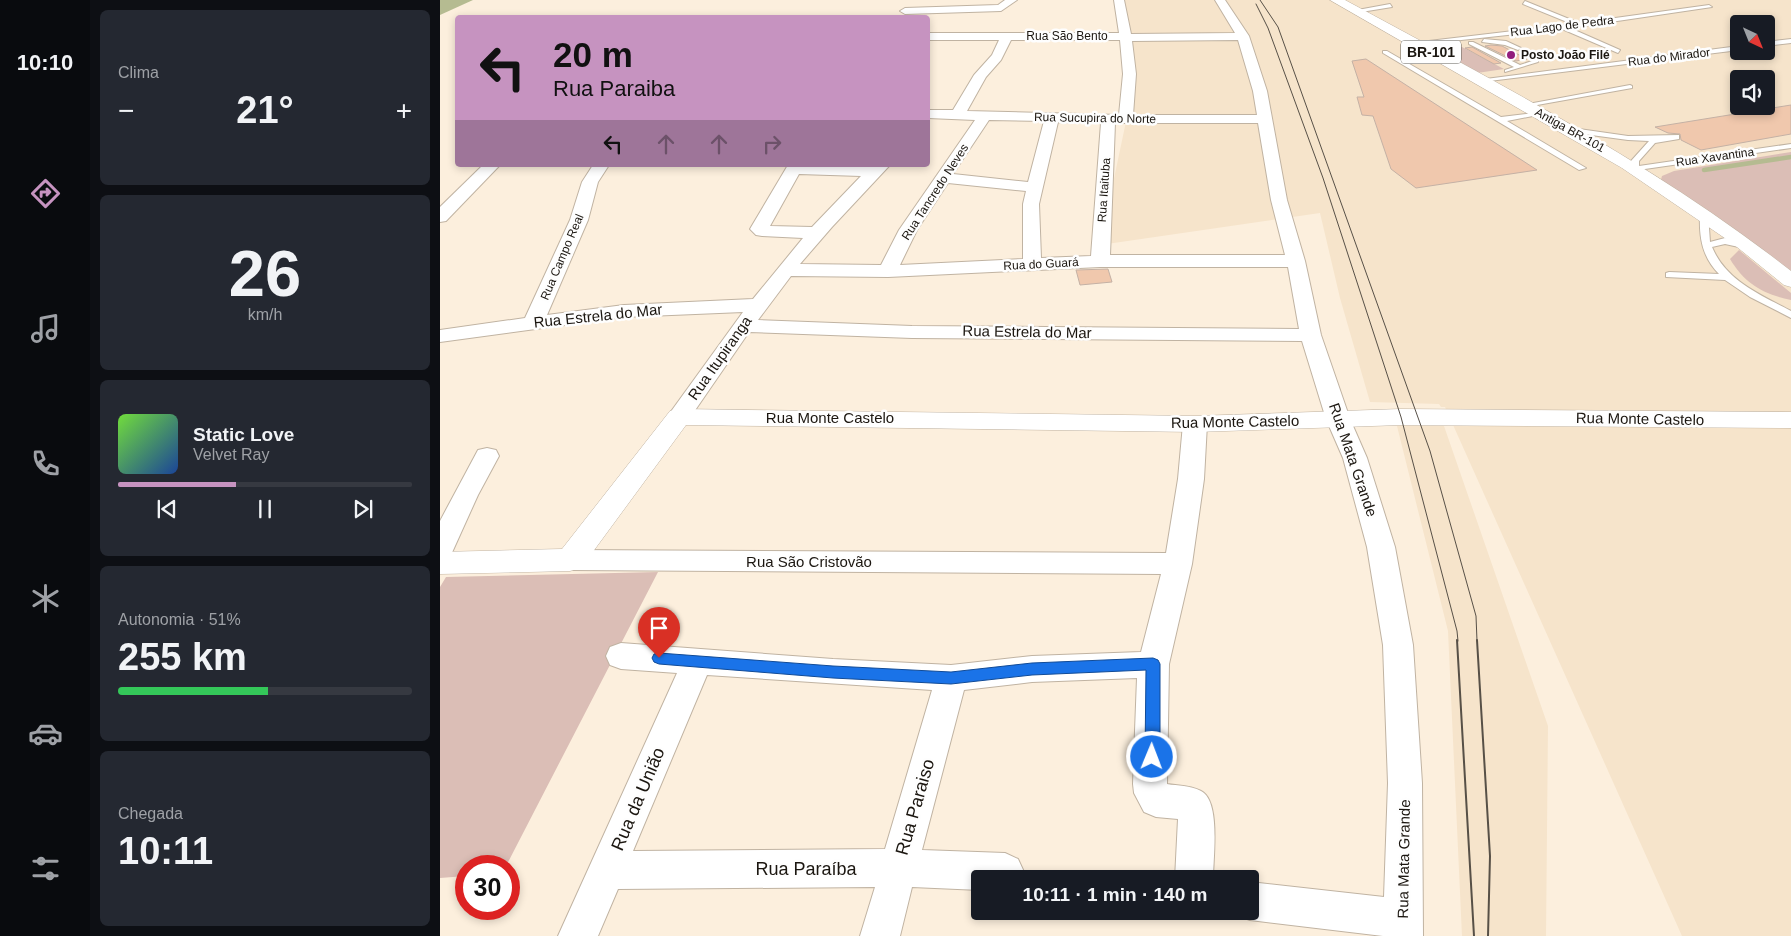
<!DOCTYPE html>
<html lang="pt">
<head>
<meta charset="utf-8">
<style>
	:root { --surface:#171b24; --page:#242831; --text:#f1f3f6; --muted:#9ea1a6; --line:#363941; --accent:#c693c0 }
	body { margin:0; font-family:Helvetica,sans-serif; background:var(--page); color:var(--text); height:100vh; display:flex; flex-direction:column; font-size:19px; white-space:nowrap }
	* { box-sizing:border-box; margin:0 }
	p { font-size:16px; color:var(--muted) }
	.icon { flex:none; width:28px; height:28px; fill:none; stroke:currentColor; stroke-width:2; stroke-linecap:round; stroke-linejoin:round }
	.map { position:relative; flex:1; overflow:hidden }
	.drawer { display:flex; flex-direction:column; gap:10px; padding:10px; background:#0d0f14; width:350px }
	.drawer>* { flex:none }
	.top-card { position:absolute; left:15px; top:15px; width:475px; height:152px; border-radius:5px; box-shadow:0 2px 8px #0003; background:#c693c0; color:#111; overflow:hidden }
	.needle { width:32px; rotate:137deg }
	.controls { position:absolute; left:1290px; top:15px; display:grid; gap:10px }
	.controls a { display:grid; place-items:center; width:45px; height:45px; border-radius:5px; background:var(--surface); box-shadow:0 2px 8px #0003; font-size:25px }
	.speed { position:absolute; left:15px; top:855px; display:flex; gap:10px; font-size:25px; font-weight:700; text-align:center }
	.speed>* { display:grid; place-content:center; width:65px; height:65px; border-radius:50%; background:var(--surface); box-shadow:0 2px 8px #0003; line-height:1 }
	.speed .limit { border:8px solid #d22; background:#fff; color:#111 }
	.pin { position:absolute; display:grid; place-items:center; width:42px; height:42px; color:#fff; margin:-51px -21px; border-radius:50% 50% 50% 0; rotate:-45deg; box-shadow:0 0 5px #0007 }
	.pin .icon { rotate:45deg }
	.me { position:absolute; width:55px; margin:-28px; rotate:1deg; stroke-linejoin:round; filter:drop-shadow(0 0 4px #0008) }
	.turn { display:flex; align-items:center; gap:18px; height:105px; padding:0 15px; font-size:22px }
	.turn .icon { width:65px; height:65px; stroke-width:2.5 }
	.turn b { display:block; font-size:35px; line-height:42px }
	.lanes { display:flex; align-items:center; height:48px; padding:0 15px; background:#0003; justify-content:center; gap:25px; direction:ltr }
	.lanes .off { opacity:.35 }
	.big { font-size:38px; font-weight:700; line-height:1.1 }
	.drawer .tile { flex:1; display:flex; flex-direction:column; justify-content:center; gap:8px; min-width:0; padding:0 18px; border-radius:8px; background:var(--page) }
	.drawer .dial { align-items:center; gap:0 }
	.dial b { font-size:65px; line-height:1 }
	.song { display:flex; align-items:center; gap:15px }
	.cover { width:60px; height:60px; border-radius:8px; background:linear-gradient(135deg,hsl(100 70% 55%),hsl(220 70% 35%)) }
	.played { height:5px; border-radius:2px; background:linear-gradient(90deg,var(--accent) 40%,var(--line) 40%) }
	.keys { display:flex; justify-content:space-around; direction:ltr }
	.heat { display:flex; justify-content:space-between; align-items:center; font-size:28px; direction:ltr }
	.charge { height:8px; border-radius:4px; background:linear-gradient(90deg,#34c759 51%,var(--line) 0) }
	.trip { position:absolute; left:531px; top:870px; width:288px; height:50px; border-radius:5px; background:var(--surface); box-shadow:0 2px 8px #0003; font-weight:700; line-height:50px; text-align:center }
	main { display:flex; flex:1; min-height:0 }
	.tabs { display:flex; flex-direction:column; width:90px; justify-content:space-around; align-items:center; background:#090b0e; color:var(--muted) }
	.tabs .icon { width:35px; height:35px }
	.tabs .selected { color:var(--accent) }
	.tabs b { font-size:22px; color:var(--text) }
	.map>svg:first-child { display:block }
	.built { fill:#f6e4cb; fill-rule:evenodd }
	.green { fill:#dbbeb6 }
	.water { fill:#b5bb91 }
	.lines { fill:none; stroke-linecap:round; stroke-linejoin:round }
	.stream { stroke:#b5bb91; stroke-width:4.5 }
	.building { fill:#f0c8ad; stroke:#c4b1a5 }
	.lane-casing { stroke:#c0b3a2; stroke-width:2 }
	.street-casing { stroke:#c0b3a2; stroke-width:2 }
	.secondary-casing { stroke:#c0b3a2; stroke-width:1 }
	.primary-casing { stroke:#c0b3a2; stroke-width:1 }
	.lane { fill:#fff; fill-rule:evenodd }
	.street { fill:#fff; fill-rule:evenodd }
	.secondary { fill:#fff; fill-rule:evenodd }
	.primary { fill:#fff; fill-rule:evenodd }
	.tram-far1 { stroke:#575047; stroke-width:1 }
	.tram { stroke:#575047; stroke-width:2 }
	.route { fill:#1a73e8; stroke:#114b97 }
	.poi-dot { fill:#921e7d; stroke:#fefefe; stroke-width:2 }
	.labels { text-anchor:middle; stroke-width:5; stroke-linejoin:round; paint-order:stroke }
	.far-street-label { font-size:12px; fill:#1b1610; stroke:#fefefe }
	.far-poi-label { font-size:12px; font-weight:bold; fill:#1b1610; stroke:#fefefe; text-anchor:start }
	.shield { fill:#fefefe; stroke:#5f5c57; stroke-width:1 }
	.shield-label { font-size:14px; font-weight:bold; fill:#1b1610 }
	.street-label { font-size:15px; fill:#1b1610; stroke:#fefefe }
	.near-street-label { font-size:18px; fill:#1b1610; stroke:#fefefe }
</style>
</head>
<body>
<main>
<nav class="tabs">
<b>10:10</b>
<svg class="icon selected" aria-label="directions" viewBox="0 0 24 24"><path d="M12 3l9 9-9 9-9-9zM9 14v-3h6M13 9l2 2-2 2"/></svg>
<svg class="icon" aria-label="music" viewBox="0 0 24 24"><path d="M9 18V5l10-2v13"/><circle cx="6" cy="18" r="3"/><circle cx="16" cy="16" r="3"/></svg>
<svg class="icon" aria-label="phone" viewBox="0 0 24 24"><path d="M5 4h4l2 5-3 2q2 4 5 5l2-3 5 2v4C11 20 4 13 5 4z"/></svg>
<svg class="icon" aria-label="climate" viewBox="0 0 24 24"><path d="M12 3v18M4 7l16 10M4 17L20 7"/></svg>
<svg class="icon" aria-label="car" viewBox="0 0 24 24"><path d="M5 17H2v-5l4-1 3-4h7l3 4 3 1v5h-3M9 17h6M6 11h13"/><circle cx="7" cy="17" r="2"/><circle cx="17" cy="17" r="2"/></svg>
<svg class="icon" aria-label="filters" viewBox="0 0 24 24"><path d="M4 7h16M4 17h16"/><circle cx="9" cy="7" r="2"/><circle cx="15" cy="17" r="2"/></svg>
</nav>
<section class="drawer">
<div class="tile"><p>Clima</p>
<div class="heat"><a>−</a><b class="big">21°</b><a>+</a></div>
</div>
<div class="tile dial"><b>26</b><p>km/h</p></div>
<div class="tile">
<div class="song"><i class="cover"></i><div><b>Static Love</b><p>Velvet Ray</p></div></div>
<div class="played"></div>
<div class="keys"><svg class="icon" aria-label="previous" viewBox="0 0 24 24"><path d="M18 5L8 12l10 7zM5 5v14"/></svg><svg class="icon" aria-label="pause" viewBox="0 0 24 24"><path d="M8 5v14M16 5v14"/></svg><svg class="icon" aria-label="next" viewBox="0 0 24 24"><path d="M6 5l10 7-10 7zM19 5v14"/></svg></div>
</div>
<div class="tile"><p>Autonomia · 51%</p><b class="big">255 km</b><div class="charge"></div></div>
<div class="tile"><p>Chegada</p><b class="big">10:11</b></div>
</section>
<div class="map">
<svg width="1351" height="936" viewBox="0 0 1351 936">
	<rect width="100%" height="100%" fill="#fcefdd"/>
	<g class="built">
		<path d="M679 0H1351V936H1242L1005 407H1001L999 404 930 402 900 298 880 213 660 245 688 112ZM1299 24H1326V51H1299ZM1299 79H1326V106H1299Z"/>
		<path d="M957 426H1004L1108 726 1106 936H1022L1008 631Z"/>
	</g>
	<g class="green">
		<path d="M1022 47 1064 69 1037 73 996 50Z"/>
		<path d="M1351 152V280L1220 183 1222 176 1234 171Z"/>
		<path d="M1299 250 1351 293V300C1323 294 1305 284 1290 259Z"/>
		<path d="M218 572 66 866H26V876L0 878V587L6 577Z"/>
	</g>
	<path class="water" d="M0 0H33L0 15Z"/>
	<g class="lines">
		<path class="stream" d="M1264 170 1351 157"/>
	</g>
	<g class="building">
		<path d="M1051 45 1062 46 1087 59 1076 61 1045 46Z"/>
		<path d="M1032 47 1061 63 1054 64 1025 48Z"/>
		<path d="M926 59 1097 170 976 188 951 169 933 116 922 115 917 97H924L912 61Z"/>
		<path d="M1351 105V134L1261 150 1241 140 1240 134 1228 133 1215 127Z"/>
		<path d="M668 269 672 282 640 285 636 270Z"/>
	</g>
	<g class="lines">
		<g class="lane-casing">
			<g id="lane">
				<path d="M1085 1 1139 23 1269 5 1272 7 1130 28 1180 50 1178 53 1122 29 975 45 972 43 1132 24 1083 4Z"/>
				<path d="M950 4 952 7 915 13 912 11Z"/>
				<path d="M1044 39 1066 41 1081 48 1078 50 1065 45 1042 42Z"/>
				<path d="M1351 39V43L1326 46V42Z"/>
				<path d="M1029 42H1033L1080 65 1092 61 1093 59 1086 53 1089 51 1098 57V62L1065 72V70L1074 67 1029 44Z"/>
				<path d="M1299 46V50L1041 82 1038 80Z"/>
				<path d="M943 51H947L1061 117 1103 112V114L1067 121 1146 168 1139 170 943 53Z"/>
				<path d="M1190 85 1192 86V88L1086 107 1083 105Z"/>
				<path d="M1132 128 1188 136 1239 135V139L1215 143 1199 161V166L1351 144V148L1198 170 1192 169 1191 161 1209 141 1188 140 1129 132 1128 130Z"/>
				<path d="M1264 211 1268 214 1270 242 1285 238 1313 246 1308 249 1285 244 1272 247C1286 281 1321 295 1351 311V318L1310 297 1285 280 1226 277V273L1229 272 1279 274C1262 257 1259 237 1260 214Z"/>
			</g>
		</g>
		<g class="street-casing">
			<g id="street">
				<path d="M565 0H577L561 11 465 14 460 11 465 8 558 5Z"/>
				<path d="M674 0H684L691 34 795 33 775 0H785L809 36 827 91 847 200 865 261 881 335 910 419 927 458 955 547 973 645 982 783 983 936H943L810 920 796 915 795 911H810V882L944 897 948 783 943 645 927 547 903 458 886 419 862 341 472 338 309 332 247 422 239 424 231 422 227 417 303 312 184 317 0 342V330L85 318 130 220 142 182 153 165H169L158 182 148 220 107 315 184 305 313 299 363 238 322 236 316 235 310 229 348 165 431 167 433 165H450L392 227 360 264 441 265 459 230 535 120 488 118V110H513L534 75 552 55 559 40H488V33H679ZM571 40H680L683 74 679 115 527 111 546 77 561 60ZM798 40 813 91 817 115H693L696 74 692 41ZM549 120 604 121 588 182 513 174ZM618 122 661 123 651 256 601 258 599 204ZM675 123H818L831 200 845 255H670ZM359 174 421 176 372 227 330 226ZM508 183 586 191 583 204V259L460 265 477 230ZM660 267H848L859 329 472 326 318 320 351 276 448 277Z"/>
				<path d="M43 165H60L6 221 0 222V207Z"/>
				<path d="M755 417 763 419 767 424 764 479 752 564 729 664 727 784C738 786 750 785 761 791 781 801 773 858 773 879H735L738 819 716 817 704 812 694 793 693 784 697 678 592 682 524 690 482 850 565 853 578 859 584 872 581 879H540V890L472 887 460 936H420L435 887 178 889 158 936H118L237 673 181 669 170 665 166 656 170 647 181 643 393 659 511 665 592 656 701 652 721 574 130 570 120 567 116 560 120 553 130 550 726 553 738 479 743 424 747 419ZM267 675 492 690 445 849 193 851Z"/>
				<path d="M47 448 56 450 59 456 38 495 10 557 0 560V521L38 450Z"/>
			</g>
		</g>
		<g class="secondary-casing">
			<path id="secondary" d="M239 409 755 416 961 409 1351 412V428L961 425 755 432 246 425 141 568 130 571 0 574V552L122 549 230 411Z"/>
		</g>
		<g class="primary-casing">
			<path id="primary" d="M890 0H905C1058 83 1213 163 1351 271V287L1344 285 1292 243 1182 168Z"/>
		</g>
		<use href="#lane" class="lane"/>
		<use href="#street" class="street"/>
		<use href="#secondary" class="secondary"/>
		<use href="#primary" class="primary"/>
		<g class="tram-far1">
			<path d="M820 0 838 27 990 451 1036 616 1037 641"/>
			<path d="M816 4 828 28 883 178 961 417 1017 631 1018 641"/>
		</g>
		<g class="tram">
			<path d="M1017 640 1034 936"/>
			<path d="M1037 640 1050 856 1048 936"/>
		</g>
	</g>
	<path class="route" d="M219 653 393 666 511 672 592 663 713 658 718 660 720 664V757L718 762 712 764 707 762 705 757 706 670 592 675 511 684 393 678 219 664 214 662 212 658 214 654Z"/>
	<circle class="poi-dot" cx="1071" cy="55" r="5"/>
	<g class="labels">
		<g class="far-street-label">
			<text transform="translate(1122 26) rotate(-7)" y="4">Rua Lago de Pedra</text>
			<text x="627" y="40">Rua São Bento</text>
			<text transform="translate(1229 57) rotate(-7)" y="4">Rua do Mirador</text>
			<text transform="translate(655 118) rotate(1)" y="4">Rua Sucupira do Norte</text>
			<text transform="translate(1130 130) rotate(29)" y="4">Antiga BR-101</text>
			<text transform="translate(1275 157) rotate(-8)" y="4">Rua Xavantina</text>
			<text transform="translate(664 190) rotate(-86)" y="4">Rua Itaituba</text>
			<text transform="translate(495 192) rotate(-57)" y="4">Rua Tancredo Neves</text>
			<text transform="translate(122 257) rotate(-67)" y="4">Rua Campo Real</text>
			<text transform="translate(601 264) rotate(-3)" y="4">Rua do Guará</text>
		</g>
		<g class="far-poi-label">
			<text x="1081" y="59">Posto João Filé</text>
		</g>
		<rect class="shield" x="961" y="40.5" width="60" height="23" rx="4"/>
		<g class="shield-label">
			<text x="991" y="57">BR-101</text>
		</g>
		<g class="street-label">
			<text transform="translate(158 316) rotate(-6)" y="5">Rua Estrela do Mar</text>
			<text transform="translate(587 332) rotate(1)" y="5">Rua Estrela do Mar</text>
			<text transform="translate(280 358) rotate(-55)" y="5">Rua Itupiranga</text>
			<text x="390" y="423">Rua Monte Castelo</text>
			<text transform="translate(1200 419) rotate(1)" y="5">Rua Monte Castelo</text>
			<text transform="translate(795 422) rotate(-1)" y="5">Rua Monte Castelo</text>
			<text transform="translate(913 460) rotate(71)" y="5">Rua Mata Grande</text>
			<text x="369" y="567">Rua São Cristovão</text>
			<text transform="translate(964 859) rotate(-89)" y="5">Rua Mata Grande</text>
		</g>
		<g class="near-street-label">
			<text transform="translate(198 799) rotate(-67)" y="6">Rua da União</text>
			<text transform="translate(475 807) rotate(-74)" y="6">Rua Paraiso</text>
			<text x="366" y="875">Rua Paraíba</text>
		</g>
	</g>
</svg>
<div class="controls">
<a><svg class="needle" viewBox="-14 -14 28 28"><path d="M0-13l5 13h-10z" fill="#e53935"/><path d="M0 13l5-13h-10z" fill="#9ea1a6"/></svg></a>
<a><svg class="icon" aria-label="sound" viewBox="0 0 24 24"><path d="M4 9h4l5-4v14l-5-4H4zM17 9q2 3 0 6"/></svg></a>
</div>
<div class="speed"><div class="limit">30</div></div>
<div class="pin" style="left:219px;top:658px;background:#d93025"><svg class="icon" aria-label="arrive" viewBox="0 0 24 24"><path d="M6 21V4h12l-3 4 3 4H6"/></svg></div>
<svg class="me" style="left:712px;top:757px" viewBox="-20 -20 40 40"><circle r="17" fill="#1a73e8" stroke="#fff" stroke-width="3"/><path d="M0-11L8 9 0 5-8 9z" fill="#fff"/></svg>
<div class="trip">10:11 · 1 min · 140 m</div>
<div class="top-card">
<div class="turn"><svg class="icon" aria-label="left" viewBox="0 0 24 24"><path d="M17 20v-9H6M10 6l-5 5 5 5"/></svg><div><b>20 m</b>Rua Paraiba</div></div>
<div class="lanes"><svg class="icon" aria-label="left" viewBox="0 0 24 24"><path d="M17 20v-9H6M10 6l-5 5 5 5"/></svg><svg class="icon off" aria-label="ahead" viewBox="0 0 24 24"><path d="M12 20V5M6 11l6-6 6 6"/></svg><svg class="icon off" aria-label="ahead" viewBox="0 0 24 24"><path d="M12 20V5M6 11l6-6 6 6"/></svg><svg class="icon off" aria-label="right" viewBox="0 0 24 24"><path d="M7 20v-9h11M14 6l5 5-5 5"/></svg></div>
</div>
</div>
</main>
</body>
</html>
